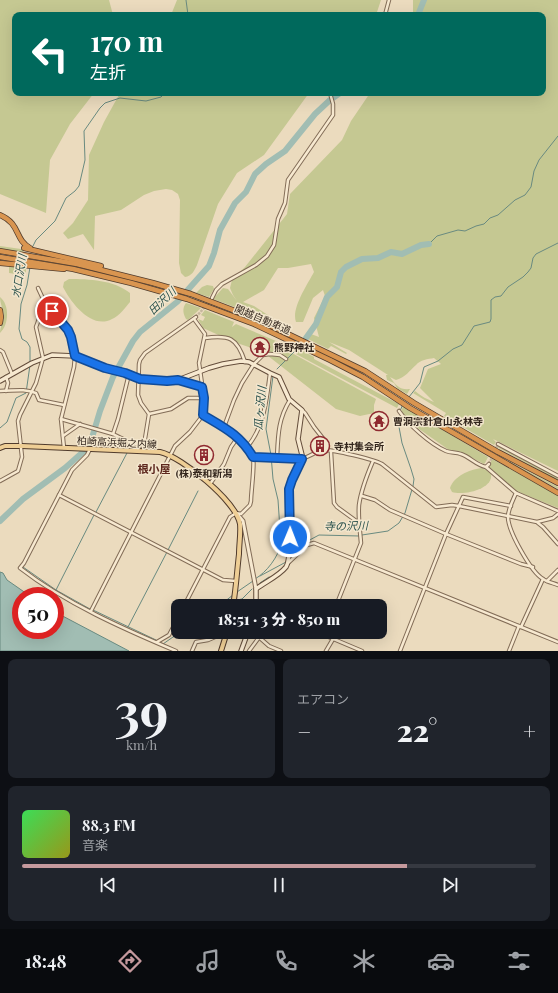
<!DOCTYPE html>
<html lang="ja">
<head>
<meta charset="utf-8">
<style>
	:root { --surface:#171b24; --page:#20242c; --text:#f1f3f6; --muted:#9ea1a6; --line:#363941; --accent:#c5999d }
	body { margin:0; font-family:"Playfair Display","Noto Sans JP",serif; background:var(--page); color:var(--text); height:100vh; display:flex; flex-direction:column; font-size:15px; white-space:nowrap }
	* { box-sizing:border-box; margin:0 }
	p { font-size:13px; color:var(--muted) }
	.icon { flex:none; width:22px; height:22px; fill:none; stroke:currentColor; stroke-width:2; stroke-linecap:round; stroke-linejoin:round }
	.map { position:relative; height:651px; overflow:hidden }
	.panel { display:flex; flex-direction:column; gap:8px; padding:8px; background:#0d0f14; flex:1 }
	.panel>* { flex:none }
	.guide { position:absolute; left:12px; top:12px; width:534px; height:84px; border-radius:8px; box-shadow:0 4px 16px #0002; background:#00695c; color:#fff; overflow:hidden }
	.speed { position:absolute; left:12px; top:587px; display:flex; gap:8px; font-size:20px; font-weight:700; text-align:center }
	.speed>* { display:grid; place-content:center; width:52px; height:52px; border-radius:50%; background:var(--surface); box-shadow:0 4px 16px #0002; line-height:1 }
	.speed .limit { border:6px solid #d22; background:#fff; color:#111 }
	.pin { position:absolute; display:grid; place-items:center; width:34px; height:34px; color:#fff; margin:-17px; border:2px solid #fff; border-radius:50%; box-shadow:0 1px 4px #0007 }
	.me { position:absolute; width:44px; margin:-22px; rotate:1deg; stroke-linejoin:round; filter:drop-shadow(0 0 3px #0008) }
	.turn { display:flex; align-items:center; gap:14px; height:84px; padding:0 12px; font-size:18px }
	.turn .icon { width:52px; height:52px; stroke-width:2.5 }
	.turn b { display:block; font-size:28px; line-height:34px }
	.big { font-size:30px; font-weight:800; line-height:1.1 }
	.panel .widget { flex:1; display:flex; flex-direction:column; justify-content:center; gap:6px; min-width:0; padding:0 14px; border-radius:8px; background:var(--page) }
	.panel .dial { align-items:center; gap:0 }
	.dial b { font-size:52px; line-height:1 }
	.song { display:flex; align-items:center; gap:12px }
	.cover { width:48px; height:48px; border-radius:6px; background:linear-gradient(135deg,hsl(130 70% 55%),hsl(60 70% 35%)) }
	.played { height:4px; border-radius:2px; background:linear-gradient(90deg,var(--accent) 75%,var(--line) 75%) }
	.keys { display:flex; justify-content:space-around; direction:ltr }
	.heat { display:flex; justify-content:space-between; align-items:center; font-size:22px; direction:ltr }
	.panel .tiles { flex:1; display:grid; gap:8px; grid-template-columns:1fr 1fr }
	.widget:last-child { grid-column:span 2 }
	.trip { position:absolute; left:171px; top:599px; width:216px; height:40px; border-radius:8px; background:var(--surface); box-shadow:0 4px 16px #0002; font-weight:800; line-height:40px; text-align:center }
	.tabs { display:flex; height:64px; justify-content:space-around; align-items:center; background:#090b0e; color:var(--muted) }
	.tabs .icon { width:28px; height:28px }
	.tabs .on { color:var(--accent) }
	.tabs b { font-size:18px; color:var(--text) }
	.map>svg:first-child { display:block }
	.green { fill:#c5c892 }
	.water { fill:#a1bdb3; stroke:#698a80 }
	.lines { fill:none; stroke-linecap:round; stroke-linejoin:round }
	.stream { stroke:#698a80; stroke-width:1 }
	.river { stroke:#a1bdb3; stroke-width:6 }
	.minor-tunnel { stroke:#c6b79e; stroke-width:2.5; stroke-dasharray:2.5 1; stroke-linecap:butt }
	.minor-casing { stroke:#826c57; stroke-width:4.5 }
	.tertiary-casing { stroke:#826c57; stroke-width:5 }
	.secondary-casing { stroke:#644d3b; stroke-width:5.5 }
	.primary-casing { stroke:#503b2c; stroke-width:6 }
	.motorway-casing { stroke:#503b2c; stroke-width:6 }
	.minor { stroke:#f7e9d0; stroke-width:2.5 }
	.tertiary { stroke:#f7e9d0; stroke-width:3 }
	.secondary { stroke:#f7e9d0; stroke-width:3.5 }
	.primary { stroke:#eece95; stroke-width:4 }
	.motorway { stroke:#d99550; stroke-width:4.5 }
	.route-casing { stroke:#114b97; stroke-width:10 }
	.route { stroke:#1a73e8; stroke-width:7 }
	.labels { text-anchor:middle; stroke-width:3; stroke-linejoin:round; paint-order:stroke }
	.street-label { font-size:10px; fill:#32251c; stroke:#f3e6cd }
	.poi-label { font-size:10px; font-weight:bold; fill:#32251c; stroke:#f3e6cd; text-anchor:start }
	.water-label { font-size:11px; font-style:italic; fill:#2b524d; stroke:#f3e6cd }
	.neighbourhood-label { font-size:11px; font-weight:bold; fill:#5d271d; stroke:#f3e6cd }
</style>
</head>
<body>
<div class="map">
<svg width="558" height="651" viewBox="0 0 558 651">
	<rect width="100%" height="100%" fill="#ebdbbe"/>
	<g class="green">
		<path d="M0 0H109L113 15H15V93H94L70 124 50 160 46 213 0 194Z"/>
		<path d="M177 0H381L376 15H171Z"/>
		<path d="M413 0H558V471L493 439 496 442 494 445 444 416 446 413 413 393 415 391C422 397 427 399 434 402L420 388 428 369 441 364 434 358C428 359 420 360 416 365 409 371 406 377 396 380L390 377C396 386 400 390 410 389L407 394 397 388 394 383 387 380 386 375H388L349 350 329 342 347 353 346 354 331 346 328 349 308 339 311 334 319 337 314 318 325 296 323 290 313 298 303 322H296C291 309 307 285 314 272L311 264 288 268H278L264 290 243 302 254 306 274 319 242 305 240 309 213 299 223 288 228 289 237 301 233 295 230 288 232 280 245 267 287 214 290 194 342 140 351 121 370 93H543V15H413Z"/>
		<path d="M120 93H309L264 155 237 173 218 204 197 265C194 271 192 276 185 277L181 273 179 263 180 200 178 194 172 190 166 189 154 191 144 195 121 210 95 216 94 250 83 234 68 239 63 233 73 223 88 200 89 155 104 122Z"/>
		<path d="M0 246 21 249 24 250 23 253 0 249Z"/>
		<path d="M9 266 26 267V272L23 275 9 273Z"/>
		<path d="M69 279C89 279 114 280 130 293V302C125 308 119 316 112 319 92 330 71 303 63 287L64 282Z"/>
		<path d="M207 285 213 286 214 289 209 297 196 293 202 287Z"/>
		<path d="M0 297C10 305 9 325 0 333 0 327 3 323 4 317 4 310 0 305 0 297Z"/>
		<path d="M186 303 201 308 188 320 186 319C183 314 182 308 186 303Z"/>
		<path d="M205 310 234 322 232 327 236 324 276 341 290 352 376 399 374 405V413L360 416 336 409 263 352 234 342 203 328 198 319 203 321 205 317 201 315Z"/>
		<path d="M299 349 314 357V359L399 404 397 408 296 354Z"/>
		<path d="M403 406 488 457 485 463 484 464 458 451 449 450 412 424 401 412Z"/>
		<path d="M498 445C518 455 538 467 558 477V480L497 447Z"/>
		<path d="M495 454 558 487V489Z"/>
		<path d="M492 459 558 495V508L516 491 488 467Z"/>
		<path d="M481 468 487 470 491 474C494 489 463 496 452 492L450 488C454 476 469 470 481 468Z"/>
	</g>
	<path class="water" d="M0 572 3 573 7 580 30 596H21V630H55V612L129 651H0Z"/>
	<g class="lines">
		<g class="stream">
			<path d="M186 0 188 15"/>
			<path d="M429 244 437 236 458 230 465 231 476 226 484 224 490 218 498 215 515 200 525 195 531 187 534 171 539 160 558 136"/>
			<path d="M32 248 36 240 55 221 66 198 75 191 79 186 85 160 84 131 100 108 105 103 120 98 146 101 161 97 165 93"/>
			<path d="M30 267 27 285 21 304 19 329 22 339 27 342 30 347V362"/>
			<path d="M277 369 296 350"/>
			<path d="M409 397 420 383 424 367 438 361 453 349 462 345 474 326 490 322 491 319V300L495 297 501 296 508 287 523 277 528 272 531 268 533 258 536 254 558 243"/>
			<path d="M400 411 403 404"/>
			<path d="M0 428 7 422 16 398 26 393 30 365"/>
			<path d="M96 512 127 453"/>
			<path d="M362 535 388 531 399 523 405 513 413 486 414 479 411 469 402 443 399 427 400 414"/>
			<path d="M168 550 198 491"/>
			<path d="M292 557 304 543 319 535 359 536"/>
			<path d="M23 567 56 590 90 609"/>
			<path d="M260 576 286 562"/>
			<path d="M255 579C267 572 278 557 281 544L278 500 273 479 271 455 266 429 273 376"/>
			<path d="M260 583 269 577"/>
			<path d="M56 590 94 515"/>
			<path d="M237 592 253 581"/>
			<path d="M237 600 242 599 252 589"/>
			<path d="M219 606 233 595"/>
			<path d="M228 606 230 605"/>
			<path d="M93 610 156 640"/>
			<path d="M128 627 167 552"/>
			<path d="M161 643 163 644 173 637 187 632"/>
		</g>
		<g class="river">
			<path d="M418 15 424 0"/>
			<path d="M306 338 316 324 327 297 337 287 341 272 346 267 362 259 378 258 391 252 402 254 421 245 429 244"/>
			<path d="M0 521 23 499 65 468 83 452 91 441 100 411 113 377 133 341 140 332 177 302 209 266 214 253 220 230 235 203 246 192 255 174 266 164 285 151 315 114 330 100 340 93"/>
		</g>
		<g class="minor-tunnel">
			<path d="M196 317 210 301"/>
			<path d="M489 464 498 444"/>
		</g>
		<g class="minor-casing">
			<g id="minor">
				<path d="M385 15 389 0"/>
				<path d="M38 288 45 303 68 330 71 337 75 356 74 367 61 419 64 448"/>
				<path d="M212 298 216 290 222 284 256 265 267 256 274 245 278 219 285 203 288 180 333 115V104L330 93"/>
				<path d="M205 338C229 335 237 337 245 362"/>
				<path d="M0 350 3 352 12 374"/>
				<path d="M6 377 8 383 6 391"/>
				<path d="M178 380 202 387"/>
				<path d="M0 391C14 391 23 388 36 393L39 400 64 405"/>
				<path d="M302 410 305 413 314 427 325 441 326 443 325 450"/>
				<path d="M399 411C409 425 430 444 446 451 451 453 456 452 461 454 470 457 476 465 486 467L516 493"/>
				<path d="M149 414 171 409 188 398H203"/>
				<path d="M61 419 113 434 129 442 144 446"/>
				<path d="M224 427 234 400 242 383 254 364 263 355 270 354 280 355 286 359"/>
				<path d="M113 434 118 419 129 374"/>
				<path d="M63 436 80 424"/>
				<path d="M498 444 558 476"/>
				<path d="M247 447C264 428 267 398 270 373"/>
				<path d="M90 449 87 455 72 470 24 563 20 568C65 603 124 629 176 651"/>
				<path d="M143 451 149 414 141 403 138 395 139 364 140 360 145 353 196 317"/>
				<path d="M331 452 334 503 337 507 359 523"/>
				<path d="M253 457C269 458 285 460 300 459 309 458 315 451 324 450 334 450 373 459 382 464L436 507 452 505 459 506 537 522 553 518 558 514"/>
				<path d="M277 458C278 436 278 419 290 400"/>
				<path d="M486 467 489 464"/>
				<path d="M0 481 18 471 22 457 18 421 20 415 36 383 43 358 36 327 45 303"/>
				<path d="M210 484 224 464 231 447 238 437"/>
				<path d="M59 495 223 580 236 581"/>
				<path d="M362 496 375 500 390 510 446 534 521 564 533 567"/>
				<path d="M558 511 516 493C513 500 508 509 508 517 508 531 531 572 543 579 547 582 553 583 558 585"/>
				<path d="M538 523 543 527 558 544"/>
				<path d="M288 563 307 545 314 543 558 642"/>
				<path d="M547 581 558 570"/>
				<path d="M184 606 230 517 236 513 241 514 250 505 251 501C251 492 255 464 253 457 248 438 219 424 203 415"/>
				<path d="M336 606 361 543C360 530 358 518 359 505 361 490 367 475 373 461"/>
				<path d="M91 611 175 446 190 432 203 415 204 398 199 363 205 334 194 319"/>
				<path d="M521 627 543 579"/>
				<path d="M253 632 269 646 281 651"/>
				<path d="M317 632 362 651"/>
				<path d="M157 642 169 635 178 618"/>
				<path d="M192 651 196 642 208 640 222 634H226"/>
				<path d="M249 651 263 632"/>
				<path d="M326 651 333 639"/>
				<path d="M400 651 446 534 463 497 511 506"/>
				<path d="M509 651 519 626"/>
			</g>
		</g>
		<g class="tertiary-casing">
			<path id="tertiary" d="M237 514 243 521 256 589"/>
		</g>
		<g class="secondary-casing">
			<g id="secondary">
				<path d="M0 381 32 363 52 355 75 356 105 368 125 373 140 379 149 381H167L178 380 209 368 223 364 241 361 249 362 270 373 279 377 289 399 302 410 298 439 302 455V459L291 480 289 489C290 502 292 558 286 567 279 576 265 582 256 589V606"/>
				<path d="M241 651 248 632"/>
			</g>
		</g>
		<g class="primary-casing">
			<g id="primary">
				<path d="M0 448 5 446H22L160 452C182 457 236 501 240 524 241 533 239 544 239 554 237 571 236 589 233 606"/>
				<path d="M221 651 227 632"/>
			</g>
		</g>
		<g class="motorway-casing">
			<g id="motorway">
				<path d="M0 215C21 224 14 239 30 248"/>
				<path d="M24 248 101 266"/>
				<path d="M0 251 77 264 153 283 191 294 256 319 290 335 365 371 414 403 498 452 558 483"/>
				<path d="M0 257 73 269 131 283 187 299 254 324 330 360 363 377 410 408 558 493"/>
				<path d="M0 263 64 269"/>
				<path d="M0 310 1 317 0 323"/>
			</g>
		</g>
		<use href="#minor" class="minor"/>
		<use href="#tertiary" class="tertiary"/>
		<use href="#secondary" class="secondary"/>
		<use href="#primary" class="primary"/>
		<use href="#motorway" class="motorway"/>
	</g>
	<g class="lines">
		<g class="route-casing">
			<path id="route" d="M52 311 68 330 71 337 75 356 105 368 125 373 140 379 167 381 178 380 202 387 204 398 203 415C225 428 240 435 253 457L302 459 292 480 289 489 290 537"/>
		</g>
		<use href="#route" class="route"/>
	</g>
	<defs>
		<g id="temple-ring" transform="scale(1)"><circle r="9.5" fill="#f3e6cd" stroke="#8f2a30" stroke-width="1.5"/><path d="M0-6L5-2H3V0L6.5 2.5H4V6H1.5V3h-3V6H-4V2.5H-6.5L-3 0V-2H-5Z" fill="#8f2a30"/></g>
		<g id="building-ring" transform="scale(1)"><circle r="9.5" fill="#f3e6cd" stroke="#8f2a30" stroke-width="1.5"/><path d="M-4-6H4V6H1V3H-1V6H-4ZM-2.5-4.3h1.7v1.8h-1.7ZM.8-4.3h1.7v1.8H.8ZM-2.5-1h1.7V.8h-1.7ZM.8-1h1.7V.8H.8Z" fill="#8f2a30"/></g>
	</defs>
	<g fill-rule="evenodd">
		<use href="#temple-ring" x="260" y="347"/>
		<use href="#temple-ring" x="379" y="421"/>
		<use href="#building-ring" x="320" y="446"/>
		<use href="#building-ring" x="204" y="455"/>
	</g>
	<g class="labels">
		<g class="street-label">
			<text transform="translate(263 319) rotate(23)" y="4">関越自動車道</text>
			<text transform="translate(117 442) rotate(3)" y="4">柏崎高浜堀之内線</text>
		</g>
		<g class="poi-label">
			<text x="274" y="351">熊野神社</text>
			<text x="393" y="425">曹洞宗針倉山永林寺</text>
			<text x="334" y="450">寺村集会所</text>
			<text x="204" y="477" text-anchor="middle">(株)泰和新潟</text>
		</g>
		<g class="water-label">
			<text transform="translate(19 276) rotate(-81)" y="4">水口沢川</text>
			<text transform="translate(162 301) rotate(-44)" y="4">田沢川</text>
			<text transform="translate(260 408) rotate(-85)" y="4">瓜ヶ沢川</text>
			<text transform="translate(346 526) rotate(-1)" y="4">寺の沢川</text>
		</g>
		<g class="neighbourhood-label">
			<text x="154" y="473">根小屋</text>
		</g>
	</g>
</svg>
<div class="speed"><div class="limit">50</div></div>
<div class="pin" style="left:52px;top:311px;background:#d93025"><svg class="icon" aria-label="arrive" viewBox="0 0 24 24"><path d="M6 21V4h12l-3 4 3 4H6"/></svg></div>
<svg class="me" style="left:290px;top:537px" viewBox="-20 -20 40 40"><circle r="17" fill="#1a73e8" stroke="#fff" stroke-width="3"/><path d="M0-11L8 9 0 5-8 9z" fill="#fff"/></svg>
<div class="trip">18:51 · 3 分 · 850 m</div>
<div class="guide">
<div class="turn"><svg class="icon" aria-label="left" viewBox="0 0 24 24"><path d="M17 20v-9H6M10 6l-5 5 5 5"/></svg><div><b>170 m</b>左折</div></div>
</div>
</div>
<section class="panel">
<div class="tiles">
<div class="widget dial"><b>39</b><p>km/h</p></div>
<div class="widget"><p>エアコン</p>
<div class="heat"><a>−</a><b class="big">22°</b><a>+</a></div>
</div>
<div class="widget">
<div class="song"><i class="cover"></i><div><b>88.3 FM</b><p>音楽</p></div></div>
<div class="played"></div>
<div class="keys"><svg class="icon" aria-label="previous" viewBox="0 0 24 24"><path d="M18 5L8 12l10 7zM5 5v14"/></svg><svg class="icon" aria-label="pause" viewBox="0 0 24 24"><path d="M8 5v14M16 5v14"/></svg><svg class="icon" aria-label="next" viewBox="0 0 24 24"><path d="M6 5l10 7-10 7zM19 5v14"/></svg></div>
</div>
</div>
</section>
<nav class="tabs">
<b>18:48</b>
<svg class="icon on" aria-label="directions" viewBox="0 0 24 24"><path d="M12 3l9 9-9 9-9-9zM9 14v-3h6M13 9l2 2-2 2"/></svg>
<svg class="icon" aria-label="music" viewBox="0 0 24 24"><path d="M9 18V5l10-2v13"/><circle cx="6" cy="18" r="3"/><circle cx="16" cy="16" r="3"/></svg>
<svg class="icon" aria-label="phone" viewBox="0 0 24 24"><path d="M5 4h4l2 5-3 2q2 4 5 5l2-3 5 2v4C11 20 4 13 5 4z"/></svg>
<svg class="icon" aria-label="climate" viewBox="0 0 24 24"><path d="M12 3v18M4 7l16 10M4 17L20 7"/></svg>
<svg class="icon" aria-label="car" viewBox="0 0 24 24"><path d="M5 17H2v-5l4-1 3-4h7l3 4 3 1v5h-3M9 17h6M6 11h13"/><circle cx="7" cy="17" r="2"/><circle cx="17" cy="17" r="2"/></svg>
<svg class="icon" aria-label="filters" viewBox="0 0 24 24"><path d="M4 7h16M4 17h16"/><circle cx="9" cy="7" r="2"/><circle cx="15" cy="17" r="2"/></svg>
</nav>
</body>
</html>
